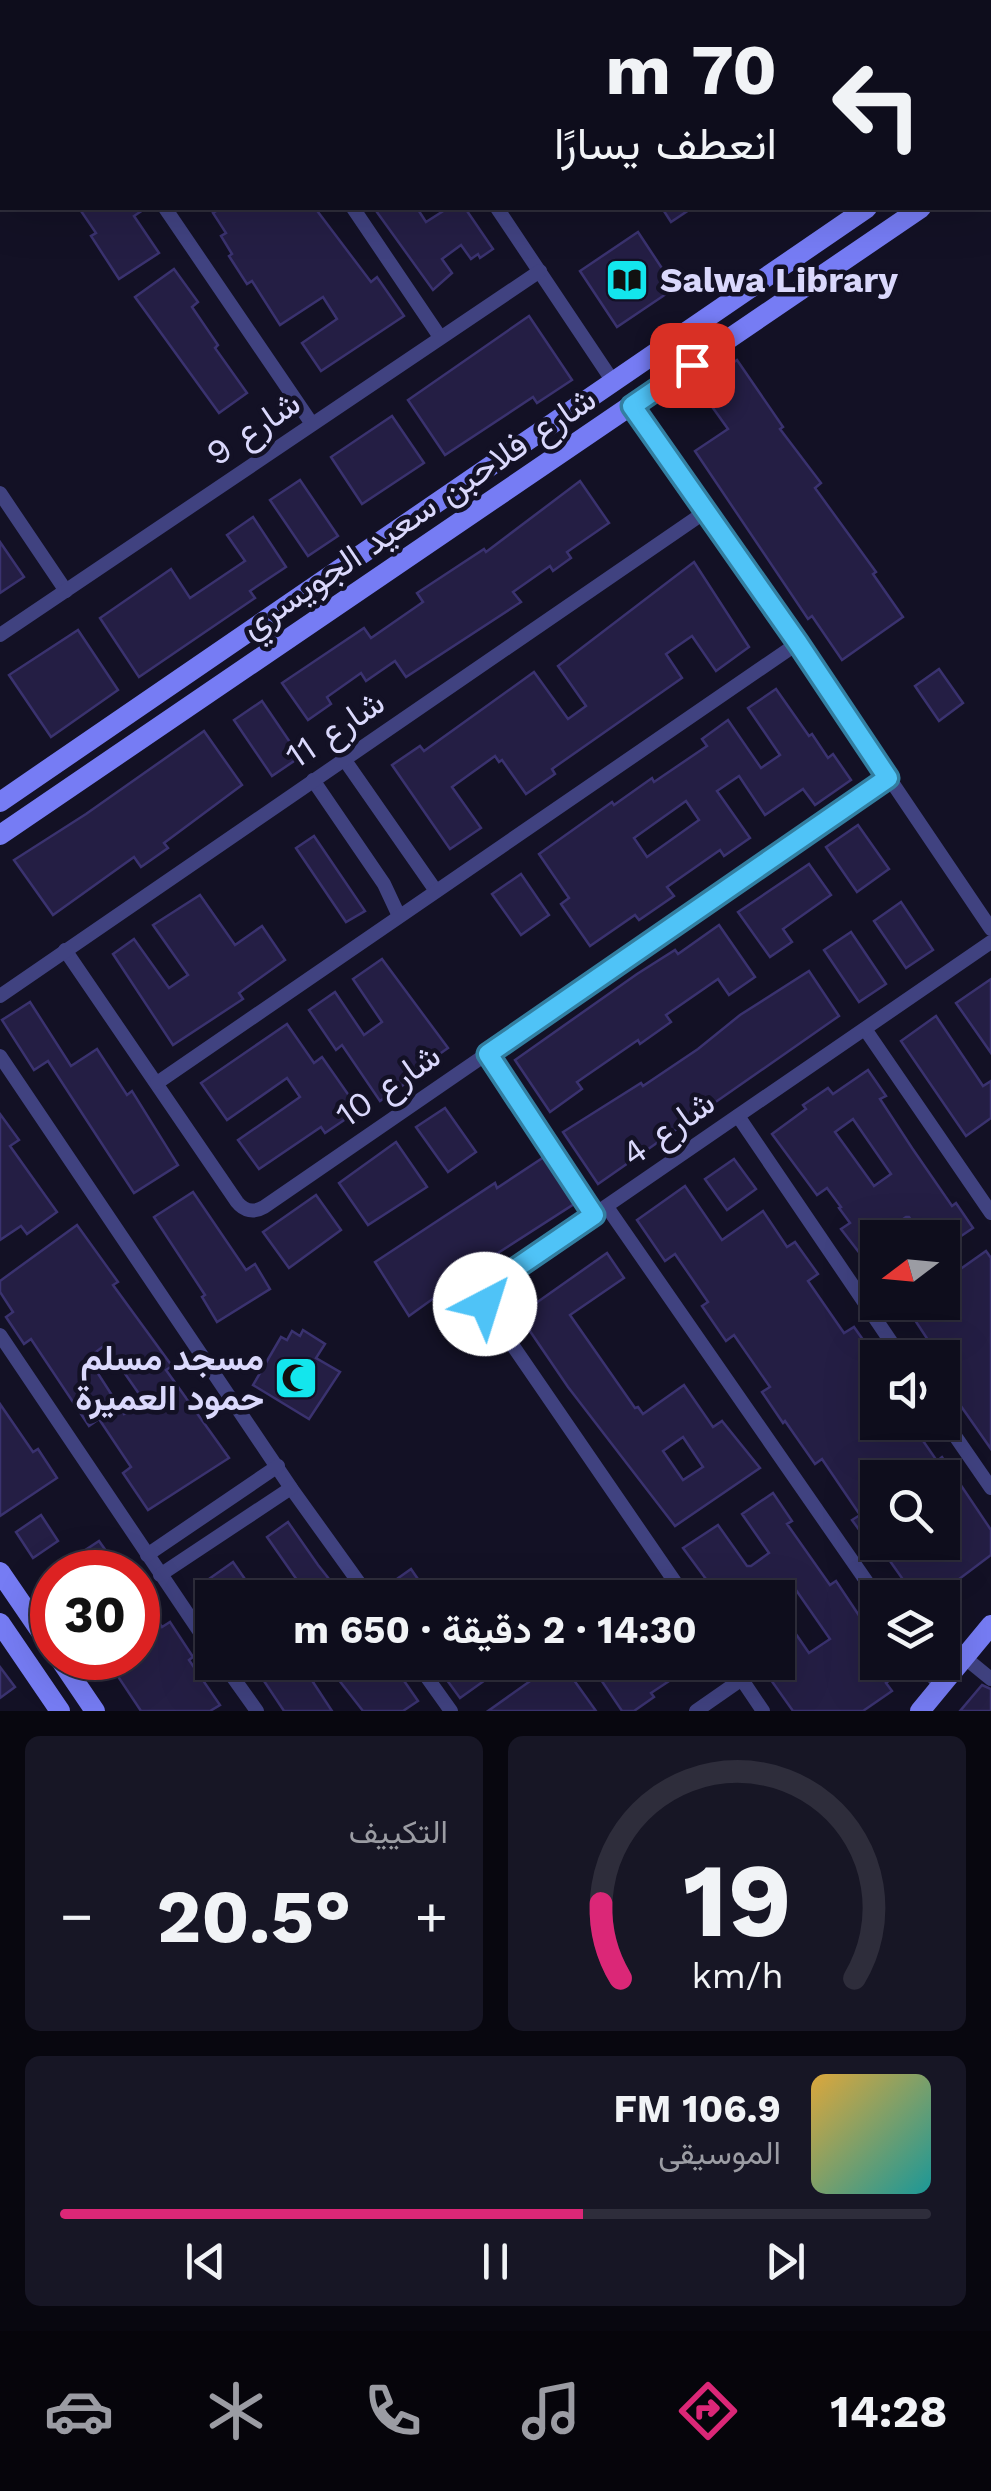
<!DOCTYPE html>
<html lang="ar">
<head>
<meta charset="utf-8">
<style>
	:root { --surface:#0e0d1c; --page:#171625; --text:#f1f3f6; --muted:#9b9ca3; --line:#2e2d3b; --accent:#db2777 }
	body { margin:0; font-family:"Work Sans",Vazirmatn,sans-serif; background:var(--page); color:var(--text); direction:rtl; height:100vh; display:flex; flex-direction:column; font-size:38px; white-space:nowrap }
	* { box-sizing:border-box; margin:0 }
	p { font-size:32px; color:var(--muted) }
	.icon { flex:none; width:55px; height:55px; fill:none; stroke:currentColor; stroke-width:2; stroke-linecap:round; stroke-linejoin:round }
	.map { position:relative; height:1711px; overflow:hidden; direction:ltr }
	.sheet { display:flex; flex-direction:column; gap:25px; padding:25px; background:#08070f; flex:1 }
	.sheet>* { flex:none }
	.guide { position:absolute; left:0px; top:0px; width:992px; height:210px; box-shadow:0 10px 40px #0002,0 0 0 2px var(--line); direction:rtl; background:#0e0d1c; color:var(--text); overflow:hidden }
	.needle { width:65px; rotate:254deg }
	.tools { position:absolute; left:860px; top:1220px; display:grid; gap:20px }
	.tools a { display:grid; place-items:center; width:100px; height:100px; border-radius:0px; background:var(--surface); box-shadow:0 10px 40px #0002,0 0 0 2px var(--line); font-size:50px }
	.speed { position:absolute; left:30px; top:1550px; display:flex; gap:20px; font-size:50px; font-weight:700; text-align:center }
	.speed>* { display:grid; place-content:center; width:130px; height:130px; border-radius:50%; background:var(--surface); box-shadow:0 10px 40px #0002,0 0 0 2px var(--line); line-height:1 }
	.speed .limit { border:15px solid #d22; background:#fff; color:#111 }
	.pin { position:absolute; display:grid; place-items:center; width:85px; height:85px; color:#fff; margin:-42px; border-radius:20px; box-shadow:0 5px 15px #0006 }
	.me { position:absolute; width:110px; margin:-55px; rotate:40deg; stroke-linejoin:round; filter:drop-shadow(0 0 8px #0008) }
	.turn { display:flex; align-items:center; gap:35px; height:210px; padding:0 50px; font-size:45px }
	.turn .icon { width:130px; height:130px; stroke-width:2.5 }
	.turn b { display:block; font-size:70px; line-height:85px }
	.big { font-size:75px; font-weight:700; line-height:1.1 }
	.sheet .card { flex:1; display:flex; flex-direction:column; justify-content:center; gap:15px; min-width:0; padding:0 35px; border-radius:15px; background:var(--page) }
	.sheet .dial { align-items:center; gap:0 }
	.dial svg { height:260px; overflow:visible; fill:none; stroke:var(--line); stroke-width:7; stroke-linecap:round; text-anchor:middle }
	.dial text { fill:var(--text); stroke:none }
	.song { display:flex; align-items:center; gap:30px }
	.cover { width:120px; height:120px; border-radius:15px; background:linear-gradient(135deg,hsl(40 70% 55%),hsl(180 70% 35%)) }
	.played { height:10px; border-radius:5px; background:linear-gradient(90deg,var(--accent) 60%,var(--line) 60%) }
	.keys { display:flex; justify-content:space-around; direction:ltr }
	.heat { display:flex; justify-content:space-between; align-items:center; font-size:55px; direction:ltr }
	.sheet .tiles { flex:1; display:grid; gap:25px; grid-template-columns:1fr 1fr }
	.card:last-child { grid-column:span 2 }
	.trip { position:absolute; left:195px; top:1580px; width:600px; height:100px; border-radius:0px; background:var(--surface); box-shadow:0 10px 40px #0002,0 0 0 2px var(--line); font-weight:700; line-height:100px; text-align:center; direction:rtl }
	.tab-bar { display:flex; height:160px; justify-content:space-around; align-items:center; background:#06050b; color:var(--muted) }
	.tab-bar .icon { width:70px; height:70px }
	.tab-bar .current { color:var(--accent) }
	.tab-bar b { font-size:45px; color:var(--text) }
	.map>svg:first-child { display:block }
	.building { fill:#241e44; stroke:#3a326f; stroke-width:2.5; fill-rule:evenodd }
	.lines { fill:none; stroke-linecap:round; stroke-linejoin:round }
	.street { stroke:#404280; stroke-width:14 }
	.secondary { stroke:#767cf4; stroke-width:20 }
	.primary { stroke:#b668f3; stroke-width:22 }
	.route-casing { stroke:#337fa1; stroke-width:25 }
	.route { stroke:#4fc3f7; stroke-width:18 }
	.labels { text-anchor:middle; stroke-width:9; stroke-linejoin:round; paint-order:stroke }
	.poi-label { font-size:35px; font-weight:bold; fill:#dad8fc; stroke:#131125; text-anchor:start }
	.street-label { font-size:35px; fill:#dad8fc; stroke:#131125 }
</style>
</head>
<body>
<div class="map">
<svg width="991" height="1711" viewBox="0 0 991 1711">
	<rect width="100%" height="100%" fill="#131125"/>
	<g class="building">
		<path d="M79 208H146L134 216 159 253 119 279 91 236 96 233Z"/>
		<path d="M221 208H315L371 282 377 277 404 316 321 371 302 343 337 319 323 297 280 325 252 281 247 284 229 256 232 254 221 236 226 233 213 213Z"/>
		<path d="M374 208H417L426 222 448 208H465L493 249 480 258 478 254 471 259 461 245 442 259 452 273 433 290Z"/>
		<path d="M662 208H692L671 222Z"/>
		<path d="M638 232 675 288 617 327 580 271Z"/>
		<path d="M174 269 198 302 192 307 218 345 215 348 247 393 219 413 135 297Z"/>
		<path d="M529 316 572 380 537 403 533 397 445 455 408 400Z"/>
		<path d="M737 360 783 427 780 429 821 483 815 488 876 572 873 574 903 617 842 660 812 616 808 619 695 451 728 429 698 387Z"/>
		<path d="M392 416 424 463 362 504 331 457Z"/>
		<path d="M300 480 338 536 308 556 270 500Z"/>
		<path d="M580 481 609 523 567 552 571 558 553 571 550 566 513 592 521 602 406 677 395 661 366 681 361 673 327 697 331 704 308 720 282 683 364 628 371 638 423 602 417 593 484 549 486 552Z"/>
		<path d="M253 517 286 567 250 591 255 598 139 677 100 618 171 569 190 598 245 561 227 535Z"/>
		<path d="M0 542 24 577 0 593Z"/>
		<path d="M694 562 749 647 716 671 692 636 666 654 682 678 552 769 555 774 526 794 502 760 499 762 495 756 452 787 481 828 450 849 392 765 420 746 424 751 534 672 568 719 586 706 558 666Z"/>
		<path d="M78 630 118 690 51 737 9 675Z"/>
		<path d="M939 669 963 703 939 721 915 686Z"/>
		<path d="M776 689 809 736 812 734 828 758 833 754 851 780 815 805 803 789 765 815 739 776 717 791 750 838 724 856 720 850 667 887 674 896 639 920 635 915 590 946 561 904 569 898 539 854 612 802 614 805 652 778 654 782 707 746 702 739 728 720 761 768 780 755 748 708ZM686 801 699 820 647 857 634 838Z"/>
		<path d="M262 701 300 757 272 776 234 720Z"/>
		<path d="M204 731 242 785 164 843 168 848 141 867 134 857 53 915 14 860 86 814Z"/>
		<path d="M858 825 889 869 857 892 826 847Z"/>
		<path d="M314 836 365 911 346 922 296 848Z"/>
		<path d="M809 864 831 895 783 929 792 942 770 957 738 912Z"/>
		<path d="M521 874 549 915 521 935 492 894Z"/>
		<path d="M200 895 235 945 262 926 285 960 239 993 243 999 173 1045 113 954 134 939 169 988 188 975 153 925Z"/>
		<path d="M901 902 933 950 906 968 874 921Z"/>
		<path d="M719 925 755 977 729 995 718 979 666 1015 671 1022 640 1044 638 1040 577 1082 582 1089 550 1112 515 1060 637 974 675 950 678 954Z"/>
		<path d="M851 932 886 984 859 1002 824 950Z"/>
		<path d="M382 959 448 1048 407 1077 409 1081 380 1101 342 1045 336 1050 309 1010 335 992 364 1035 382 1022 353 979Z"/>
		<path d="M809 971 839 1016 598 1184 563 1132 641 1083 643 1086 698 1049 740 1015Z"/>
		<path d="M991 979V1053L956 1003Z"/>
		<path d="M30 1002 71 1066 97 1049 127 1095 132 1091 178 1165 134 1193 48 1061 34 1070 2 1020Z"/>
		<path d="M936 1016 983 1086 991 1081V1118L966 1136 901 1041Z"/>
		<path d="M287 1024 314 1063 322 1057 359 1110 325 1133 321 1127 259 1169 238 1140 300 1097 287 1078 227 1120 201 1083Z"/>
		<path d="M868 1070 886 1096 880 1099 912 1148 952 1206 956 1203 973 1228 942 1249V1238H923L909 1217H906L878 1237V1277L841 1229 850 1223 839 1208 841 1207 827 1188 817 1195 772 1134 806 1109 803 1105 828 1088 833 1094ZM853 1119 891 1174 874 1186 835 1132Z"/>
		<path d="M445 1108 476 1152 448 1172 416 1127Z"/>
		<path d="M0 1114 19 1140 10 1146 57 1212 27 1234 21 1226 0 1240Z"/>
		<path d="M396 1142 427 1187 368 1225 339 1183Z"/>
		<path d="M544 1157 574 1204 484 1262 409 1316 375 1262 495 1183 497 1188Z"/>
		<path d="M734 1159 756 1189 727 1210 705 1179Z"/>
		<path d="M685 1186 722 1240 763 1211 787 1247 795 1242 818 1274 808 1281 844 1333 854 1327 878 1361V1437L898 1422H910L937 1461 942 1457 991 1530V1555L934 1598H916L878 1544V1556L852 1520 860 1515 822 1459 815 1464 785 1421 783 1423 762 1392 770 1387 734 1335 726 1341 702 1306 708 1302 675 1254 665 1261 637 1220ZM891 1474 894 1478H942V1542H878V1478Z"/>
		<path d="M193 1192 246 1270 255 1264 270 1289 217 1322 202 1297 205 1295 154 1217Z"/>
		<path d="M316 1195 341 1230 289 1268 263 1232Z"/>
		<path d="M77 1225 118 1282 113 1285 172 1366 166 1370 229 1458 148 1510 123 1473 131 1467 99 1419 89 1426 31 1339 24 1344 6 1317 13 1312 0 1292V1281ZM105 1345 144 1401 124 1414 88 1358Z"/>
		<path d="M986 1251 991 1258V1449L942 1379V1358H915L932 1346 903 1302H942V1282Z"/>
		<path d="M607 1253 624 1278 570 1315 635 1408 638 1407 643 1414 684 1385 713 1427 722 1421 760 1468 675 1526 568 1387 519 1315ZM683 1437 703 1467 683 1480 663 1451Z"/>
		<path d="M303 1330 325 1344 316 1358 340 1372 309 1419 253 1385 281 1337 287 1340 292 1331 300 1336Z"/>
		<path d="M0 1404 33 1452 38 1449 57 1478 0 1516Z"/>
		<path d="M773 1493 792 1521 787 1524 830 1585 836 1581 878 1644V1662H912L886 1683 892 1691 863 1711H793L771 1680 778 1675 770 1662H778V1608L809 1653 830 1639 796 1590 785 1598H720L683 1548 718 1525 747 1566H751L769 1553 742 1514Z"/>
		<path d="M41 1515 58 1541 33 1558 16 1532Z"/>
		<path d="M288 1522 318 1565 344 1598H272L297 1580 267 1537Z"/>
		<path d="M99 1541 116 1565 105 1572H52Z"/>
		<path d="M233 1562 254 1592 245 1598H207L199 1586Z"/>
		<path d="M411 1569 431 1598H395L387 1586Z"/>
		<path d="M138 1590 162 1627 170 1622 193 1657 189 1660 220 1705 210 1711H141L109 1663 117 1658H138Z"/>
		<path d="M278 1662H391L418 1701 403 1711H363L331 1670 313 1682 332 1711H284L260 1675Z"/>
		<path d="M463 1662H477L488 1678 460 1698 444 1676Z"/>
		<path d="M557 1662H561L596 1711H488Z"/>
		<path d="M589 1662H698L651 1693 654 1697 634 1711H622Z"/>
		<path d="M0 1667 15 1687 0 1698Z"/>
		<path d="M982 1685 991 1689V1711H960Z"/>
	</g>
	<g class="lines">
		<g class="street">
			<path d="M213 0 215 2"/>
			<path d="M356 0 358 2"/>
			<path d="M85 2 89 0"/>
			<path d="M165 208 312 424"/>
			<path d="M353 208 440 337"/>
			<path d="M497 208 614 383"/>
			<path d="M632 407 798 643 991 929"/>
			<path d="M0 493 66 591"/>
			<path d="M0 635 540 271"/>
			<path d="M344 759 436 891"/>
			<path d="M313 780 384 884 399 916"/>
			<path d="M65 950 237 1202C244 1211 254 1213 264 1207L888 778"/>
			<path d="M0 996 705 512"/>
			<path d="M865 1029 991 1213"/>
			<path d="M488 1053 594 1215"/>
			<path d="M0 1056 291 1488 370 1598"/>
			<path d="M157 1083 798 643"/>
			<path d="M738 1116 902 1358"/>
			<path d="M607 1207 878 1598"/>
			<path d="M0 1335 212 1650"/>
			<path d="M942 1417 991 1488"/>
			<path d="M147 1555 278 1466"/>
			<path d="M160 1575 291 1488"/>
			<path d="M686 1598 487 1308 485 1293 490 1286 991 942"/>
			<path d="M964 1657 991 1679"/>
			<path d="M222 1662 257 1711"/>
			<path d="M416 1662 451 1711"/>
			<path d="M730 1662 763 1711"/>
			<path d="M923 1662 940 1687"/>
			<path d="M696 1711 742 1679"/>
		</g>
		<g class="secondary">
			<path d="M990 181H991"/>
			<path d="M0 802 867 208"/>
			<path d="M0 835 921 208"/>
			<path d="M0 1572 52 1648"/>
			<path d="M0 1623 60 1711"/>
			<path d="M59 1658 95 1711"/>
			<path d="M920 1711 991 1625"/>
		</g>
		<g class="primary">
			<path d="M913 0 915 2"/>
			<path d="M943 0 945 2"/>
			<path d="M990 75 991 76"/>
			<path d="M990 115 991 117"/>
		</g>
	</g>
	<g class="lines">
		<g class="route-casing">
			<path id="route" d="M485 1304V1293L490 1286 594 1215 488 1054 888 778 798 643 632 406 692 365"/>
		</g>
		<use href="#route" class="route"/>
	</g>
	<defs>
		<g id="library-square" transform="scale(2.25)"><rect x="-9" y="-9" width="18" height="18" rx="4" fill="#13e6ed" stroke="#131125"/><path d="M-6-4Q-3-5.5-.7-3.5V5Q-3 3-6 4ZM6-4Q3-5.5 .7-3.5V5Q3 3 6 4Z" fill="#111"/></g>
		<g id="mosque-square" transform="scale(2.25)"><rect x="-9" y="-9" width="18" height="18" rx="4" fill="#13e6ed" stroke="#131125"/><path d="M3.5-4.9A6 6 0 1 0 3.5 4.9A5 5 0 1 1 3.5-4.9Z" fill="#111"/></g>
	</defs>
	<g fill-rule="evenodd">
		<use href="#library-square" x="627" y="280"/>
		<use href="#mosque-square" x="296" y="1378"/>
	</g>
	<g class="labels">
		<g class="poi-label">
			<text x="660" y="292">Salwa Library</text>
			<text x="264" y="1370" text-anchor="end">مسجد مسلم<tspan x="264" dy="40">حمود العميرة</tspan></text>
		</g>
		<g class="street-label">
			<text transform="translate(253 428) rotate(-34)" y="12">شارع 9</text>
			<text transform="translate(418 512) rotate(-34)" y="12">شارع فلاحبن سعيد الجويسري</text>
			<text transform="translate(335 729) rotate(-34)" y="12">شارع 11</text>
			<text transform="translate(388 1085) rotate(-35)" y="12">شارع 10</text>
			<text transform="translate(668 1128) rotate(-35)" y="12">شارع 4</text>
		</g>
	</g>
</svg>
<div class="tools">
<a><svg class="needle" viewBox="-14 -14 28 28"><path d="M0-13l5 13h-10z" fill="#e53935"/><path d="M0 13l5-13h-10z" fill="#9b9ca3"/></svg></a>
<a><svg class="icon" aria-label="sound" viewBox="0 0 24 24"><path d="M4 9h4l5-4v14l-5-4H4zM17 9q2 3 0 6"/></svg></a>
<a><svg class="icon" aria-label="search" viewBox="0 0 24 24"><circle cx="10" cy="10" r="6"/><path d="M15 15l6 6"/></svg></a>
<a><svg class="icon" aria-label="layers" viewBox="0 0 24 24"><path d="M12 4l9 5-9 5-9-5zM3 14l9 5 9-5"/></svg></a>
</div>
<div class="speed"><div class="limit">30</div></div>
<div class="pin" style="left:692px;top:365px;background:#d93025"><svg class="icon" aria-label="arrive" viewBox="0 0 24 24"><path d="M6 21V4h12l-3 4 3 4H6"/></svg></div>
<svg class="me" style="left:485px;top:1304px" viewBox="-20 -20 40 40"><circle r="19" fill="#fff"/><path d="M0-13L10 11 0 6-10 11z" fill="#4fc3f7"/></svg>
<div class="trip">14:30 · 2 دقيقة · 650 m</div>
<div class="guide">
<div class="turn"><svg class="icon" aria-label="left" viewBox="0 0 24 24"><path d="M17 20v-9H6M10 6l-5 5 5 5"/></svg><div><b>70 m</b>انعطف يسارًا</div></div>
</div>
</div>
<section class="sheet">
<div class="tiles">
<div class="card dial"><svg viewBox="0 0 100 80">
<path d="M14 69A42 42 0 1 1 86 69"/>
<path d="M14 69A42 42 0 0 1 8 46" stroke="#db2777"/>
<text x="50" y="56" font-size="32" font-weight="700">19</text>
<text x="50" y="72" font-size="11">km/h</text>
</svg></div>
<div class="card"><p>التكييف</p>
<div class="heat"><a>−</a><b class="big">20.5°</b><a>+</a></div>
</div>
<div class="card">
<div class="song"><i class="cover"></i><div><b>106.9 FM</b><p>الموسيقى</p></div></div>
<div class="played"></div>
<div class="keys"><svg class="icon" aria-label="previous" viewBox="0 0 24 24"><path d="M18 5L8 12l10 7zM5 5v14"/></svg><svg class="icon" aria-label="pause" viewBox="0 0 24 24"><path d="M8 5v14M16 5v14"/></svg><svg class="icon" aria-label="next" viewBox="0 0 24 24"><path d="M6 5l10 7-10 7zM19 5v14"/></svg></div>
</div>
</div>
</section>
<nav class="tab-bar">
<b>14:28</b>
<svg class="icon current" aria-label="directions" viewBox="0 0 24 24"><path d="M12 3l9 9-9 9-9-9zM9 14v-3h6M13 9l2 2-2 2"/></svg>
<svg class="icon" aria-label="music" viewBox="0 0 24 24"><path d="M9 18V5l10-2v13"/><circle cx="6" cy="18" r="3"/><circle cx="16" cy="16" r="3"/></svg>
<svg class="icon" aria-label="phone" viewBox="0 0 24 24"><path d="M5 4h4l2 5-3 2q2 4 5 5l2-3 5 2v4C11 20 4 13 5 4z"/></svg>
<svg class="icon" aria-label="climate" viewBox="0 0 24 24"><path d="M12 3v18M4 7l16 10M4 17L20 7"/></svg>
<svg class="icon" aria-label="car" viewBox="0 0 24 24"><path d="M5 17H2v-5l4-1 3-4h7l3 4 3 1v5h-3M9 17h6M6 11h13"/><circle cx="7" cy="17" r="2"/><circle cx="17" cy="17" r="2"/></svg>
</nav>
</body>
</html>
